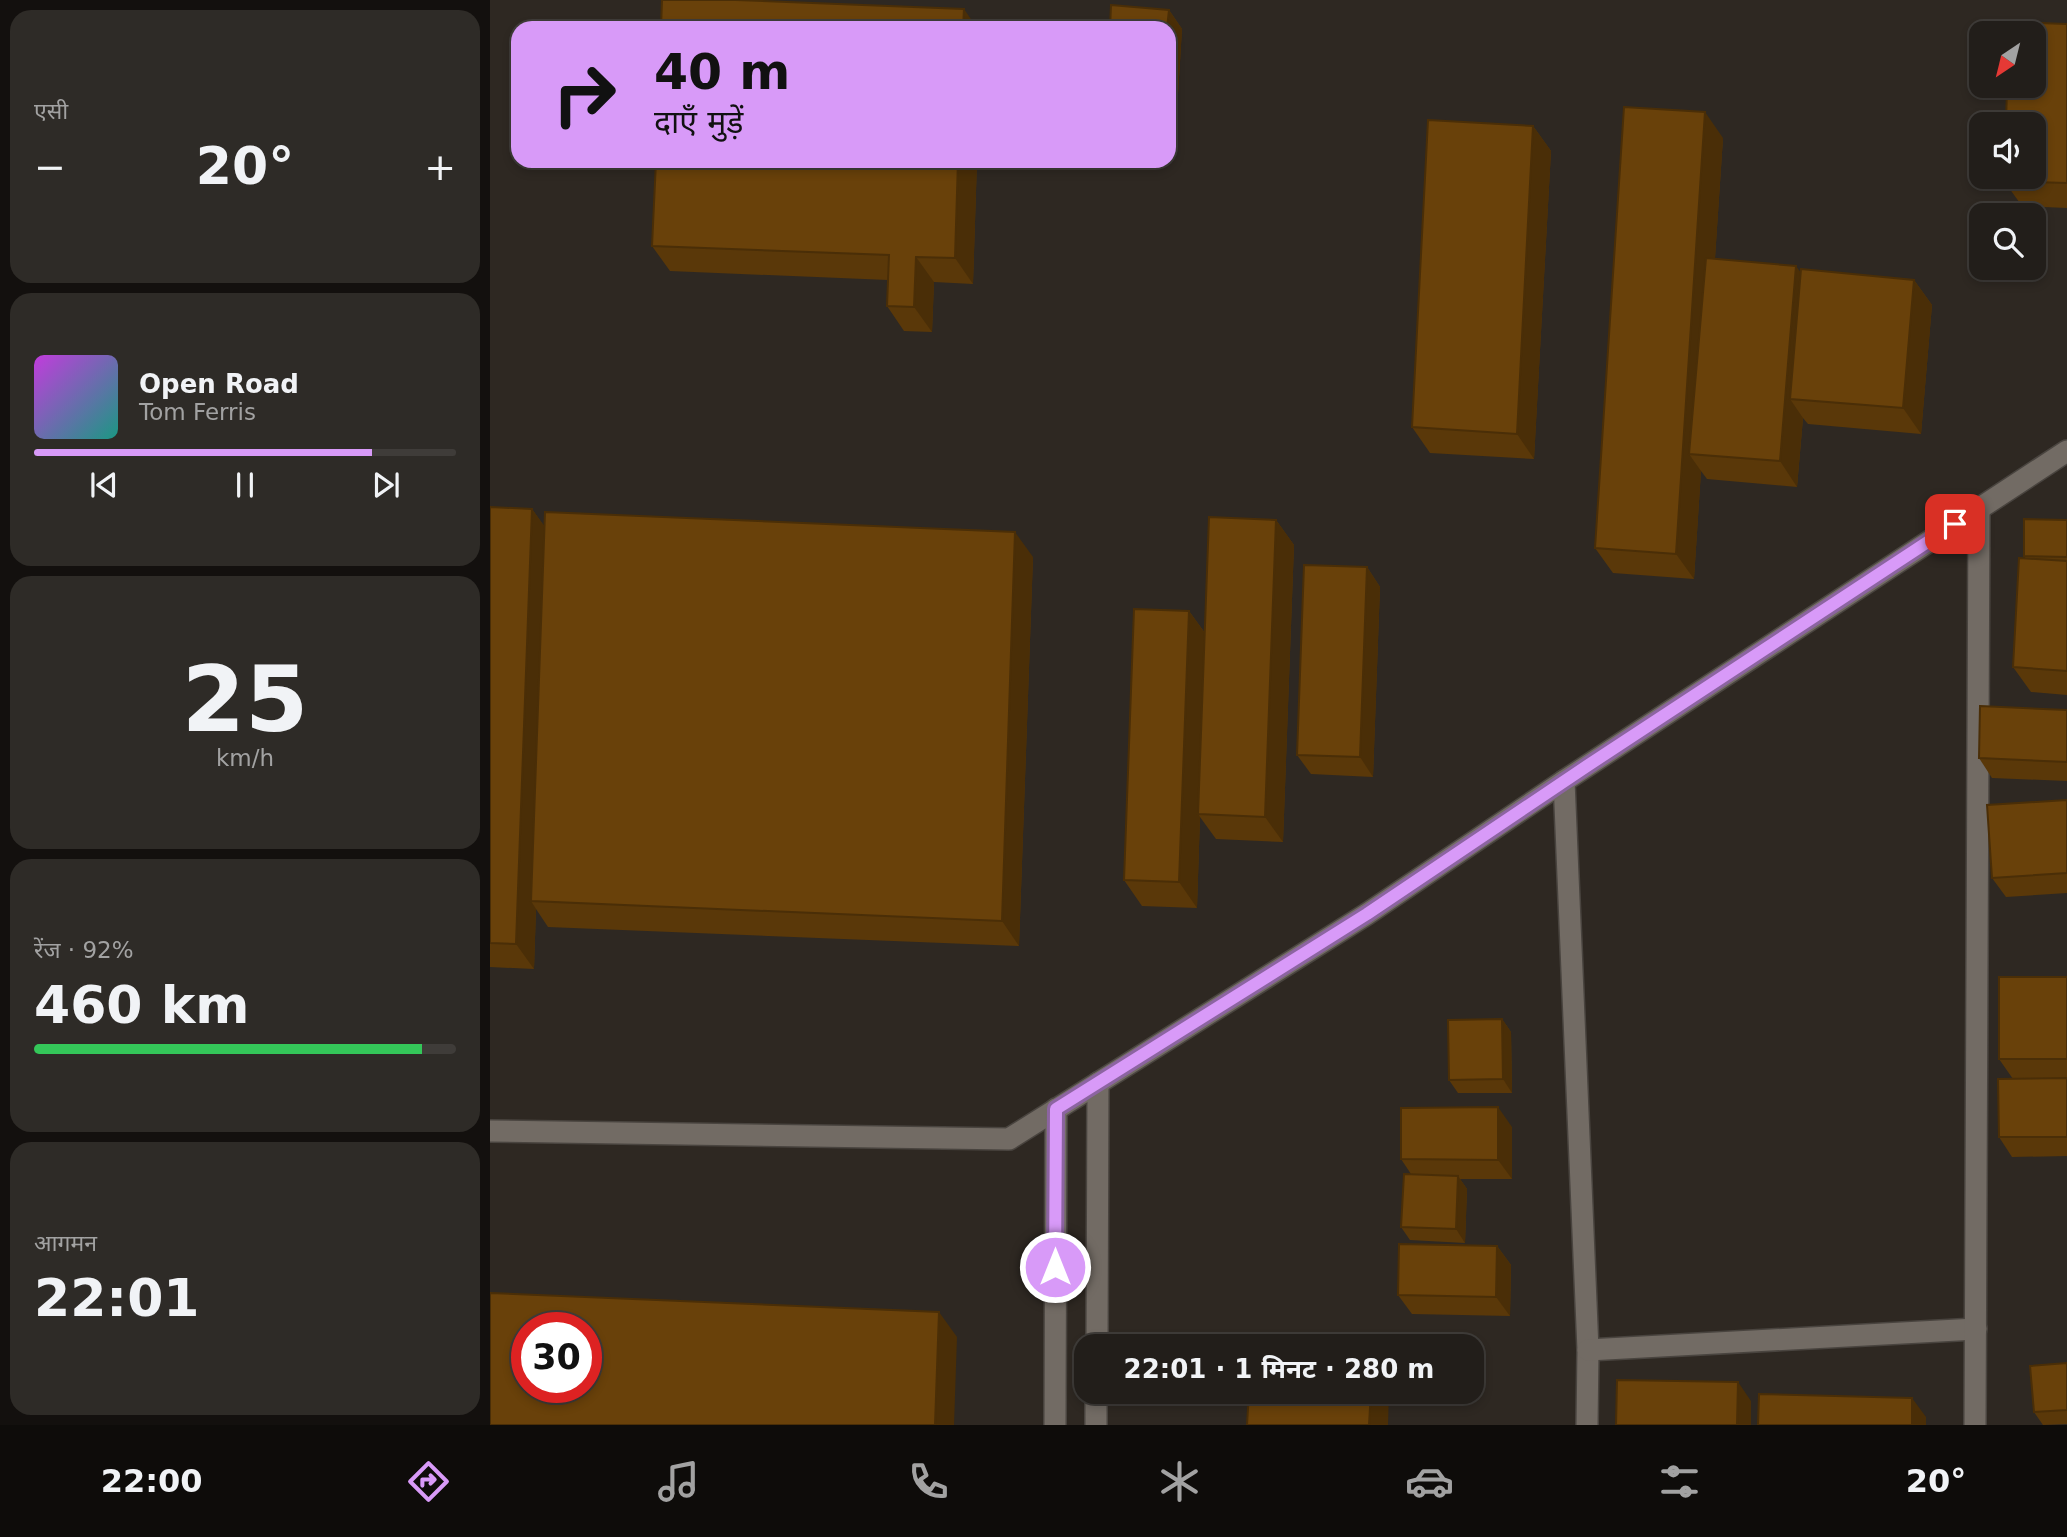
<!DOCTYPE html>
<html lang="hi">
<head>
<meta charset="utf-8">
<style>
	:root { --surface:#221e1a; --page:#2e2b27; --text:#f1f3f6; --muted:#a2a2a2; --line:#3f3c39; --accent:#d89af8 }
	body { margin:0; font-family:"DejaVu Sans","Noto Sans Devanagari",sans-serif; background:var(--page); color:var(--text); height:100vh; display:flex; flex-direction:column; font-size:26px; white-space:nowrap }
	* { box-sizing:border-box; margin:0 }
	p { font-size:23px; color:var(--muted) }
	.icon { flex:none; width:38px; height:38px; fill:none; stroke:currentColor; stroke-width:2; stroke-linecap:round; stroke-linejoin:round }
	.map { position:relative; flex:1; overflow:hidden }
	.side { display:flex; flex-direction:column; gap:10px; padding:10px; background:#13100e; width:490px }
	.side>* { flex:none }
	.banner { position:absolute; left:21px; top:21px; width:665px; height:147px; border-radius:21px; box-shadow:0 4px 10px #0003,0 0 0 2px var(--line); background:#d89af8; color:#111; overflow:hidden }
	.needle { width:46px; rotate:215deg }
	.controls { position:absolute; left:1479px; top:21px; display:grid; gap:14px }
	.controls a { display:grid; place-items:center; width:77px; height:77px; border-radius:14px; background:var(--surface); box-shadow:0 4px 10px #0003,0 0 0 2px var(--line); font-size:35px }
	.speed { position:absolute; left:21px; top:1312px; display:flex; gap:14px; font-size:35px; font-weight:700; text-align:center }
	.speed>* { display:grid; place-content:center; width:91px; height:91px; border-radius:50%; background:var(--surface); box-shadow:0 4px 10px #0003,0 0 0 2px var(--line); line-height:1 }
	.speed .limit { border:10px solid #d22; background:#fff; color:#111 }
	.pin { position:absolute; display:grid; place-items:center; width:60px; height:60px; color:#fff; margin:-30px; border-radius:14px; box-shadow:0 4px 10px #0006 }
	.me { position:absolute; width:77px; margin:-38px; rotate:0deg; stroke-linejoin:round; filter:drop-shadow(0 0 5px #0008) }
	.turn { display:flex; align-items:center; gap:24px; height:147px; padding:0 28px; font-size:32px }
	.turn .icon { width:91px; height:91px; stroke-width:2.5 }
	.turn b { display:block; font-size:49px; line-height:60px }
	.big { font-size:52px; font-weight:700; line-height:1.1 }
	.side .card { flex:1; display:flex; flex-direction:column; justify-content:center; gap:10px; min-width:0; padding:0 24px; border-radius:21px; background:var(--page) }
	.side .dial { align-items:center; gap:0 }
	.dial b { font-size:91px; line-height:1 }
	.song { display:flex; align-items:center; gap:21px }
	.cover { width:84px; height:84px; border-radius:10px; background:linear-gradient(135deg,hsl(290 70% 55%),hsl(170 70% 35%)) }
	.played { height:7px; border-radius:4px; background:linear-gradient(90deg,var(--accent) 80%,var(--line) 80%) }
	.keys { display:flex; justify-content:space-around; direction:ltr }
	.heat { display:flex; justify-content:space-between; align-items:center; font-size:38px; direction:ltr }
	.charge { height:10px; border-radius:5px; background:linear-gradient(90deg,#34c759 92%,var(--line) 0) }
	.trip { position:absolute; left:584px; top:1334px; width:410px; height:70px; border-radius:21px; background:var(--surface); box-shadow:0 4px 10px #0003,0 0 0 2px var(--line); font-weight:700; line-height:70px; text-align:center }
	.dock { display:flex; height:112px; justify-content:space-around; align-items:center; background:#0e0c0a; color:var(--muted) }
	.dock .icon { width:49px; height:49px }
	.dock .selected { color:var(--accent) }
	.dock b { font-size:32px; color:var(--text) }
	main { display:flex; flex:1; min-height:0 }
	.map>svg:first-child { display:block }
	.lines { fill:none; stroke-linecap:round; stroke-linejoin:round }
	.minor-casing { stroke:#49443f; stroke-width:24 }
	.minor { stroke:#726b64; stroke-width:21 }
	.wall { fill:#5a3809 }
	.shaded-wall { fill:#4a2e07 }
	.building { fill:#69410a; stroke:#4a2e07; stroke-width:2; fill-rule:evenodd }
	.route-casing { stroke:#8c64a1; stroke-width:18 }
	.route { stroke:#d89af8; stroke-width:12 }
</style>
</head>
<body>
<main>
<section class="side">
<div class="card"><p>एसी</p>
<div class="heat"><a>−</a><b class="big">20°</b><a>+</a></div>
</div>
<div class="card">
<div class="song"><i class="cover"></i><div><b>Open Road</b><p>Tom Ferris</p></div></div>
<div class="played"></div>
<div class="keys"><svg class="icon" aria-label="previous" viewBox="0 0 24 24"><path d="M18 5L8 12l10 7zM5 5v14"/></svg><svg class="icon" aria-label="pause" viewBox="0 0 24 24"><path d="M8 5v14M16 5v14"/></svg><svg class="icon" aria-label="next" viewBox="0 0 24 24"><path d="M6 5l10 7-10 7zM19 5v14"/></svg></div>
</div>
<div class="card dial"><b>25</b><p>km/h</p></div>
<div class="card"><p>रेंज · 92%</p><b class="big">460 km</b><div class="charge"></div></div>
<div class="card"><p>आगमन</p><b class="big">22:01</b></div>
</section>
<div class="map">
<svg width="1577" height="1425" viewBox="0 0 1577 1425">
	<rect width="100%" height="100%" fill="#2e2822"/>
	<g class="lines">
		<g class="minor-casing">
			<g id="minor">
				<path d="M1074 781 1098 1350 1097 1425"/>
				<path d="M0 1131 519 1139 877 914 1074 781 1577 451"/>
				<path d="M607 1346 608 1083"/>
				<path d="M1098 1350 1486 1329"/>
				<path d="M565 1425 566 1109"/>
				<path d="M606 1425V1391"/>
				<path d="M1485 1425 1489 509"/>
			</g>
		</g>
		<use href="#minor" class="minor"/>
	</g>
	<g class="wall">
		<path d="M679 10 692 29 687 111H679Z"/>
		<path d="M1577 24V208L1532 206 1514 181Z"/>
		<path d="M1043 126 1061 151 1044 459 940 453 922 427Z"/>
		<path d="M1233 138 1225 258 1311 272 1424 280 1442 305 1431 434 1318 424 1313 418 1307 487 1217 479 1211 471 1204 579 1123 573 1105 548Z"/>
		<path d="M166 161H487L483 284 444 282 442 332 414 331 397 306 398 280 180 271 162 246Z"/>
		<path d="M0 507 42 509 54 526 543 557 529 946 58 927 46 909 44 969 0 967Z"/>
		<path d="M786 520 804 545 793 842 726 839 710 817 707 908 652 906 634 880 699 611 715 633Z"/>
		<path d="M1577 520V695L1541 692 1523 667 1535 558 1534 556Z"/>
		<path d="M877 567 890 587 883 777 821 774 807 755Z"/>
		<path d="M1577 710V781L1502 778 1489 758Z"/>
		<path d="M1577 800V893L1516 897 1502 878Z"/>
		<path d="M1577 977V1156L1522 1157 1509 1137 1523 1079 1509 1059Z"/>
		<path d="M1012 1019 1021 1032 1022 1093H968L959 1080Z"/>
		<path d="M1022 1127V1179H970L977 1189 975 1243 920 1240 911 1227 921 1174 911 1159Z"/>
		<path d="M1007 1246 1021 1265 1020 1316 922 1314 908 1295Z"/>
		<path d="M1577 1363V1424L1553 1425 1544 1412Z"/>
	</g>
	<g class="shaded-wall">
		<path d="M474 9 487 28H473Z"/>
		<path d="M679 10 692 29 687 111 679 101V28H677Z"/>
		<path d="M1215 112 1233 138 1212 455 1199 454 1211 471 1204 579 1186 554Z"/>
		<path d="M1043 126 1061 151 1044 459 1027 434Z"/>
		<path d="M468 161H487L483 284 465 258Z"/>
		<path d="M426 257 444 282 442 332 424 307Z"/>
		<path d="M1306 266 1324 291 1300 399 1313 418 1307 487 1290 461Z"/>
		<path d="M1424 280 1442 305 1431 434 1413 408Z"/>
		<path d="M42 509 60 534 41 901 46 909 44 969 26 944Z"/>
		<path d="M786 520 804 545 793 842 775 817Z"/>
		<path d="M525 532 543 557 529 946 512 921Z"/>
		<path d="M877 567 890 587 883 777 870 757Z"/>
		<path d="M699 611 717 636 708 814 710 817 707 908 689 882Z"/>
		<path d="M1012 1019 1021 1032 1022 1093 1013 1079Z"/>
		<path d="M1008 1107 1022 1127V1179L1008 1160Z"/>
		<path d="M968 1176 977 1189 975 1243 966 1229Z"/>
		<path d="M1007 1246 1021 1265 1020 1316 1006 1297Z"/>
		<path d="M449 1312 467 1337 464 1425H445Z"/>
		<path d="M1248 1382 1261 1401V1425H1247Z"/>
		<path d="M881 1391 899 1392 898 1425H879Z"/>
		<path d="M1422 1398 1436 1417V1425H1422Z"/>
	</g>
	<g class="building">
		<path d="M172 0H246L474 9 473 28H171Z"/>
		<path d="M621 5 679 10 677 28H620Z"/>
		<path d="M1520 22 1577 24V183L1514 181V177H1544V124H1516L1517 86H1544V33H1519Z"/>
		<path d="M1134 107 1215 112 1186 554 1105 548Z"/>
		<path d="M938 120 1043 126 1027 434 922 427Z"/>
		<path d="M166 161H468L465 258 426 257 424 307 397 306 399 255 162 246Z"/>
		<path d="M1216 258 1306 266 1290 461 1199 454Z"/>
		<path d="M1311 269 1424 280 1413 408 1300 399Z"/>
		<path d="M0 507 42 509 26 944 0 943Z"/>
		<path d="M55 512 525 532 512 921 41 901Z"/>
		<path d="M719 517 786 520 775 817 708 814Z"/>
		<path d="M1534 519 1577 520V557L1534 556Z"/>
		<path d="M1529 558 1577 561V671L1523 667Z"/>
		<path d="M814 565 877 567 870 757 807 755Z"/>
		<path d="M644 609 699 611 689 882 634 880Z"/>
		<path d="M1490 706 1577 710V762L1489 758Z"/>
		<path d="M1577 800V873L1502 878 1497 805Z"/>
		<rect x="1509" y="977" width="68" height="82"/>
		<path d="M1012 1019 1013 1079 959 1080 958 1020Z"/>
		<path d="M1577 1078V1137H1509L1508 1079Z"/>
		<path d="M1008 1107V1160L911 1159V1108Z"/>
		<path d="M914 1174 968 1176 966 1229 911 1227Z"/>
		<path d="M909 1244 1007 1246 1006 1297 908 1295Z"/>
		<path d="M0 1293 449 1312 445 1425H0ZM37 1328H96V1388H37Z"/>
		<path d="M1577 1363V1410L1544 1412 1540 1366Z"/>
		<path d="M1127 1380 1248 1382 1247 1425H1126Z"/>
		<path d="M759 1391H881L879 1425H757Z"/>
		<path d="M1269 1394 1422 1398V1425H1268Z"/>
	</g>
	<g class="lines">
		<g class="route-casing">
			<path id="route" d="M565 1267 566 1109 877 914 1097 766 1465 524"/>
		</g>
		<use href="#route" class="route"/>
	</g>
</svg>
<div class="controls">
<a><svg class="needle" viewBox="-14 -14 28 28"><path d="M0-13l5 13h-10z" fill="#e53935"/><path d="M0 13l5-13h-10z" fill="#a2a2a2"/></svg></a>
<a><svg class="icon" aria-label="sound" viewBox="0 0 24 24"><path d="M4 9h4l5-4v14l-5-4H4zM17 9q2 3 0 6"/></svg></a>
<a><svg class="icon" aria-label="search" viewBox="0 0 24 24"><circle cx="10" cy="10" r="6"/><path d="M15 15l6 6"/></svg></a>
</div>
<div class="speed"><div class="limit">30</div></div>
<div class="pin" style="left:1465px;top:524px;background:#d93025"><svg class="icon" aria-label="arrive" viewBox="0 0 24 24"><path d="M6 21V4h12l-3 4 3 4H6"/></svg></div>
<svg class="me" style="left:565px;top:1267px" viewBox="-20 -20 40 40"><circle r="17" fill="#d89af8" stroke="#fff" stroke-width="3"/><path d="M0-11L8 9 0 5-8 9z" fill="#fff"/></svg>
<div class="trip">22:01 · 1 मिनट · 280 m</div>
<div class="banner">
<div class="turn"><svg class="icon" aria-label="right" viewBox="0 0 24 24"><path d="M7 20v-9h11M14 6l5 5-5 5"/></svg><div><b>40 m</b>दाएँ मुड़ें</div></div>
</div>
</div>
</main>
<nav class="dock">
<b>22:00</b>
<svg class="icon selected" aria-label="directions" viewBox="0 0 24 24"><path d="M12 3l9 9-9 9-9-9zM9 14v-3h6M13 9l2 2-2 2"/></svg>
<svg class="icon" aria-label="music" viewBox="0 0 24 24"><path d="M9 18V5l10-2v13"/><circle cx="6" cy="18" r="3"/><circle cx="16" cy="16" r="3"/></svg>
<svg class="icon" aria-label="phone" viewBox="0 0 24 24"><path d="M5 4h4l2 5-3 2q2 4 5 5l2-3 5 2v4C11 20 4 13 5 4z"/></svg>
<svg class="icon" aria-label="climate" viewBox="0 0 24 24"><path d="M12 3v18M4 7l16 10M4 17L20 7"/></svg>
<svg class="icon" aria-label="car" viewBox="0 0 24 24"><path d="M5 17H2v-5l4-1 3-4h7l3 4 3 1v5h-3M9 17h6M6 11h13"/><circle cx="7" cy="17" r="2"/><circle cx="17" cy="17" r="2"/></svg>
<svg class="icon" aria-label="filters" viewBox="0 0 24 24"><path d="M4 7h16M4 17h16"/><circle cx="9" cy="7" r="2"/><circle cx="15" cy="17" r="2"/></svg>
<b>20°</b>
</nav>
</body>
</html>
